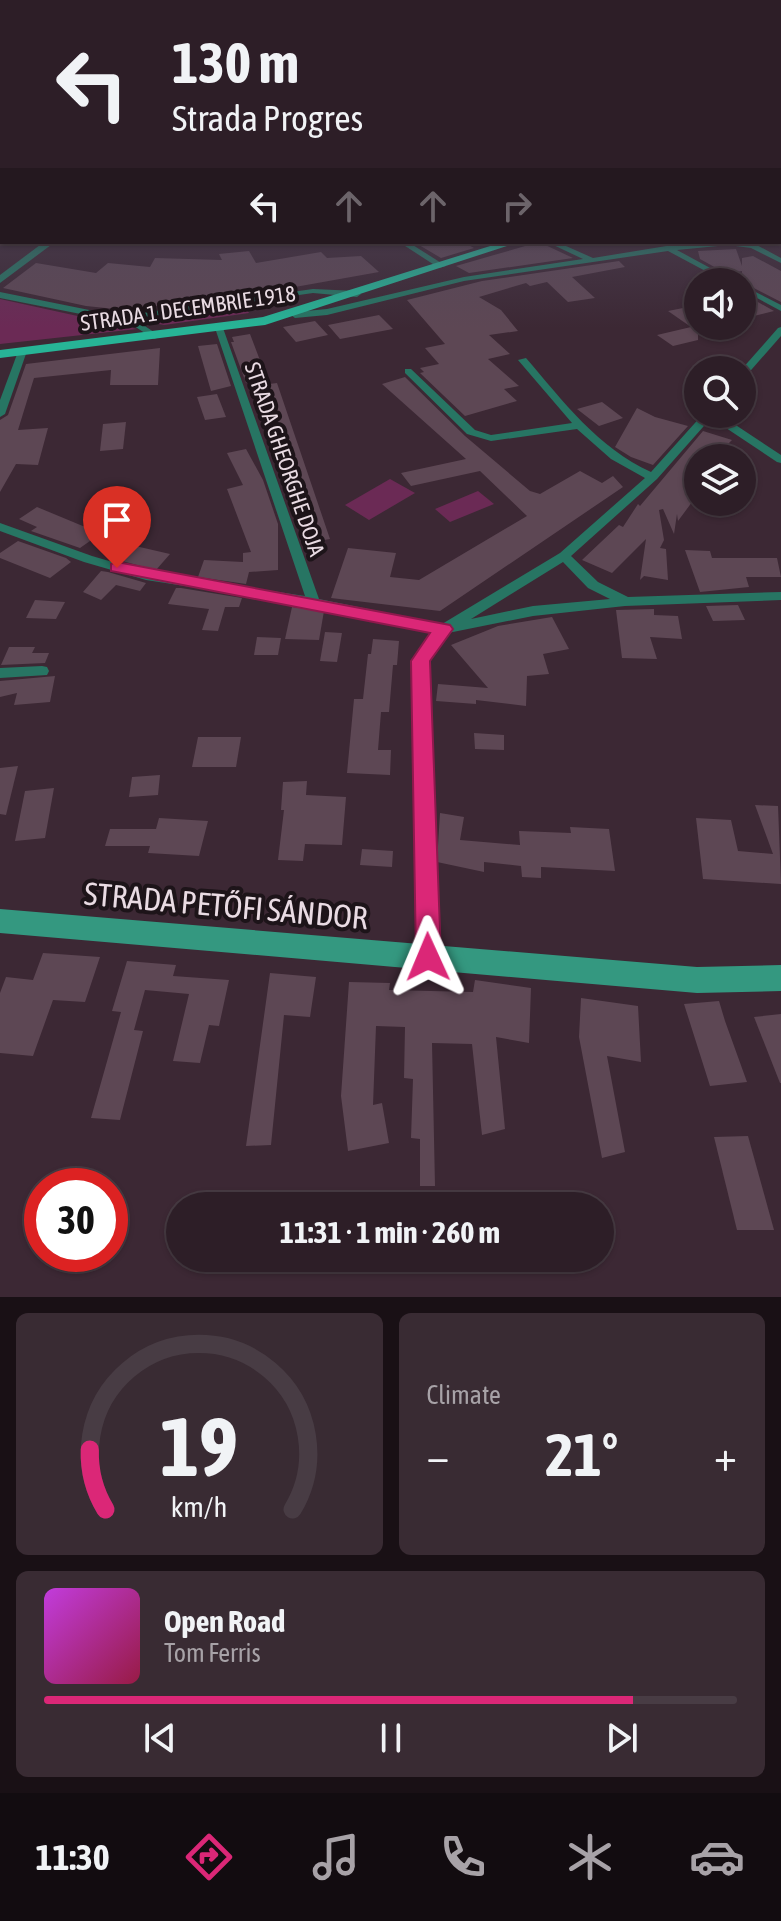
<!DOCTYPE html>
<html lang="en">
<head>
<meta charset="utf-8">
<style>
	:root { --surface:#2d1e27; --page:#392b33; --text:#f1f3f6; --muted:#a7a2a7; --line:#483c44; --accent:#db2777 }
	body { margin:0; font-family:"Asap Condensed",sans-serif; background:var(--page); color:var(--text); height:100vh; display:flex; flex-direction:column; font-size:30px; white-space:nowrap }
	* { box-sizing:border-box; margin:0 }
	p { font-size:26px; color:var(--muted) }
	.icon { flex:none; width:44px; height:44px; fill:none; stroke:currentColor; stroke-width:2; stroke-linecap:round; stroke-linejoin:round }
	.map { position:relative; height:1297px; overflow:hidden }
	.side { display:flex; flex-direction:column; gap:16px; padding:16px; background:#191015; flex:1 }
	.side>* { flex:none }
	.banner { position:absolute; left:0px; top:0px; width:782px; height:244px; box-shadow:0 2px 6px #0004,0 0 0 2px var(--line); background:#2d1e27; color:var(--text); overflow:hidden }
	.controls { position:absolute; left:684px; top:268px; display:grid; gap:16px }
	.controls a { display:grid; place-items:center; width:72px; height:72px; border-radius:50%; background:var(--surface); box-shadow:0 2px 6px #0004,0 0 0 2px var(--line); font-size:40px }
	.speed { position:absolute; left:24px; top:1168px; display:flex; gap:16px; font-size:40px; font-weight:700; text-align:center }
	.speed>* { display:grid; place-content:center; width:104px; height:104px; border-radius:50%; background:var(--surface); box-shadow:0 2px 6px #0004,0 0 0 2px var(--line); line-height:1 }
	.speed .limit { border:12px solid #d22; background:#fff; color:#111 }
	.pin { position:absolute; display:grid; place-items:center; width:68px; height:68px; color:#fff; margin:-82px -34px; border-radius:50% 50% 50% 0; rotate:-45deg; box-shadow:0 0 8px #0007 }
	.pin .icon { rotate:45deg }
	.me { position:absolute; width:88px; margin:-44px; rotate:359deg; stroke-linejoin:round; filter:drop-shadow(0 0 6px #0008) }
	.turn { display:flex; align-items:center; gap:28px; height:168px; padding:0 40px; font-size:36px }
	.turn .icon { width:104px; height:104px; stroke-width:2.5 }
	.turn b { display:block; font-size:56px; line-height:68px }
	.lanes { display:flex; align-items:center; height:76px; padding:0 40px; background:#0003; justify-content:center; gap:40px; direction:ltr }
	.lanes .off { opacity:.35 }
	.big { font-size:60px; font-weight:700; line-height:1.1 }
	.side .widget { flex:1; display:flex; flex-direction:column; justify-content:center; gap:12px; min-width:0; padding:0 28px; border-radius:12px; background:var(--page) }
	.side .dial { align-items:center; gap:0 }
	.dial svg { height:208px; overflow:visible; fill:none; stroke:var(--line); stroke-width:7; stroke-linecap:round; text-anchor:middle }
	.dial text { fill:var(--text); stroke:none }
	.song { display:flex; align-items:center; gap:24px }
	.cover { width:96px; height:96px; border-radius:12px; background:linear-gradient(135deg,hsl(290 70% 55%),hsl(340 70% 35%)) }
	.played { height:8px; border-radius:4px; background:linear-gradient(90deg,var(--accent) 85%,var(--line) 85%) }
	.keys { display:flex; justify-content:space-around; direction:ltr }
	.heat { display:flex; justify-content:space-between; align-items:center; font-size:44px; direction:ltr }
	.side .tiles { flex:1; display:grid; gap:16px; grid-template-columns:1fr 1fr }
	.widget:last-child { grid-column:span 2 }
	.trip { position:absolute; left:166px; top:1192px; width:448px; height:80px; border-radius:40px; background:var(--surface); box-shadow:0 2px 6px #0004,0 0 0 2px var(--line); font-weight:700; line-height:80px; text-align:center }
	.menu { display:flex; height:128px; justify-content:space-around; align-items:center; background:#120c10; color:var(--muted) }
	.menu .icon { width:56px; height:56px }
	.menu .selected { color:var(--accent) }
	.menu b { font-size:36px; color:var(--text) }
	.map>svg:first-child { display:block }
	.green { fill:#6b2a55 }
	.building { fill:#5d4754 }
	.lines { fill:none; stroke-linecap:round; stroke-linejoin:round }
	.minor { fill:#277563; fill-rule:evenodd }
	.tertiary { fill:#277563; fill-rule:evenodd }
	.secondary { fill:#349880; fill-rule:evenodd }
	.primary { fill:#27b496; fill-rule:evenodd }
	.route { fill:#db2777; stroke:#8e194d; stroke-width:2 }
	.labels { text-anchor:middle; stroke-width:8; stroke-linejoin:round; paint-order:stroke }
	.far-street-label { font-size:22px; fill:#e9dbe3; stroke:#1d1419 }
	.near-street-label { font-size:32px; fill:#e9dbe3; stroke:#1d1419 }
</style>
</head>
<body>
<div class="map">
<svg width="781" height="1297" viewBox="0 0 781 1297">
	<rect width="100%" height="100%" fill="#3c2834"/>
	<g class="green">
		<path d="M0 299 137 329 0 344Z"/>
		<path d="M245 306 249 313 164 325 131 319 158 318Z"/>
		<path d="M390 479 415 493 369 520 345 505Z"/>
		<path d="M478 491 494 504 450 522 435 509Z"/>
	</g>
	<g class="building">
		<path d="M414 242H463L474 248 441 258Z"/>
		<path d="M539 242 573 258 469 273 456 266Z"/>
		<path d="M736 249 742 266V258L753 256 781 271V302L742 282V271L727 274 700 259 698 251Z"/>
		<path d="M249 251 256 263 321 252 327 258 361 256 379 272 267 292 125 310 86 306 3 288 36 263 96 273 108 263 150 267 155 258 222 260 219 254Z"/>
		<path d="M619 261 625 267 572 277 595 298 568 302 547 282 530 286 526 283 479 297 501 310 518 331 489 335 510 354 488 359 519 386 504 389 517 401 465 416 420 373 424 372 420 368 439 364 425 348 445 344 407 300 482 281Z"/>
		<path d="M742 293 774 311 742 319Z"/>
		<path d="M698 305V340L673 346 657 335 691 327 668 311Z"/>
		<path d="M379 315 393 329 340 339 328 325Z"/>
		<path d="M315 321 328 335 296 342 283 327Z"/>
		<path d="M250 334 269 384 277 383 330 539 306 543 272 432 252 382 246 383 231 342H234L232 337Z"/>
		<path d="M217 344 231 386 211 391 198 346Z"/>
		<path d="M160 348 158 385H110L111 370 34 378 18 430 48 428 38 465 16 464 0 492V420L8 415 26 364Z"/>
		<path d="M405 377 465 436 530 491 540 494 580 471 602 483 613 476 623 487 440 611 331 598 348 548 396 553 390 577 419 580 527 516 480 471 411 486 401 473 466 459 382 384Z"/>
		<path d="M217 394 226 417 205 420 197 397Z"/>
		<path d="M602 402 623 418 599 426 577 409Z"/>
		<path d="M637 408 655 417 688 426 653 465 631 457 615 447Z"/>
		<path d="M126 422 123 449 100 451 103 424Z"/>
		<path d="M703 431 732 440 714 458H698V494L678 521 677 514 674 534 663 509 659 510 664 540 660 548 666 549 668 580 644 576 640 580 646 539 612 573 582 560 619 525 623 527 638 504 640 506Z"/>
		<path d="M246 449 263 480 278 524V570L249 572 246 584 198 577 204 560 243 562V553L251 552 227 489 243 485 227 453Z"/>
		<path d="M37 507 90 529 100 534 80 548 31 531 37 527 19 519Z"/>
		<path d="M18 541 66 558 71 562 50 578 0 558V553Z"/>
		<path d="M131 545 170 554 156 570 118 560Z"/>
		<path d="M685 550 710 551 712 558H777L781 577H746L749 587 700 592Z"/>
		<path d="M101 571 108 572 146 583 140 591 116 585 101 600 83 592Z"/>
		<path d="M176 588H181L242 598 239 607H225L218 631 202 630 209 609 168 604Z"/>
		<path d="M35 600 65 602 56 619 26 618Z"/>
		<path d="M738 605 745 620 713 621 706 606Z"/>
		<path d="M292 607 324 611 319 640 285 639Z"/>
		<path d="M654 609V615L678 616 682 639 650 637 657 659 622 658 616 610Z"/>
		<path d="M552 617 569 649 543 654 549 674 527 676 526 706 476 700V704L436 701 438 684 488 688 451 645 498 626Z"/>
		<path d="M325 632 342 633 337 662 320 661Z"/>
		<path d="M257 637 281 638 278 655H254Z"/>
		<path d="M373 639 399 641 397 665H393L389 712H381L378 750H391L390 775 347 773 354 699H363L368 654H371Z"/>
		<path d="M9 647H35L32 653H49L45 663 1 665Z"/>
		<path d="M55 676 50 702 14 705 17 693 0 697V681Z"/>
		<path d="M474 733 504 735V750L475 749Z"/>
		<path d="M198 737H241L236 767H192Z"/>
		<path d="M18 766 6 815 0 814V768Z"/>
		<path d="M160 775 158 795 129 797 132 777Z"/>
		<path d="M307 781 306 795 346 797 342 845 305 844 303 861 278 860 284 810H281L283 782Z"/>
		<path d="M54 788 45 838 15 841 25 791Z"/>
		<path d="M755 805 778 806 781 884 703 879 696 818 731 820 738 851 773 854Z"/>
		<path d="M440 813 464 817 460 840 520 845 519 831 571 833 570 827 609 829 615 871 541 867V878L522 877 521 866 484 862V872L437 862Z"/>
		<path d="M159 818 208 821 199 856 148 853 150 846H105L110 829H156Z"/>
		<path d="M362 849 393 851 392 867 360 865Z"/>
		<path d="M43 953 100 957 85 1002 53 1000 33 1056 0 1053V993L6 977 33 980Z"/>
		<path d="M127 961 176 965 173 976 229 980 219 1026 209 1025 200 1063 173 1061 189 994 145 990 134 1030 143 1031 120 1120 91 1118 121 1012 112 1011Z"/>
		<path d="M270 973 316 977 310 1017 284 1015 271 1145 246 1146Z"/>
		<path d="M475 980 531 988 529 1043 496 1037 505 1129 482 1135 472 1044 432 1043 435 1186H420V1139L411 1138 413 1079 404 1078 405 1027 376 1026 373 1105 382 1103 389 1143 348 1151 341 1096 349 982 390 983 389 990 473 992Z"/>
		<path d="M581 998 638 1006 641 1062 607 1056 625 1152 602 1158 579 1037Z"/>
		<path d="M719 1001 725 1021 747 1082 710 1086 684 1004Z"/>
		<path d="M781 1014V1083H780L754 1017Z"/>
		<path d="M748 1136 774 1230H737L714 1137Z"/>
	</g>
	<g class="lines">
		<g class="minor">
			<rect x="0" y="237" width="2" height="4"/>
			<path d="M27 242H48L51 244 47 246Z"/>
			<path d="M399 242H408L446 266 439 268Z"/>
			<path d="M547 242H557L593 258 691 242 687 245 751 242 781 258V263L751 248 728 245 677 250 736 282H726L668 251 464 281 327 315 295 318 291 315 295 312 327 309 464 277 583 259Z"/>
			<path d="M742 285 781 305V311L742 290Z"/>
			<path d="M313 289 357 291 361 294 357 297 313 293 134 319 157 334V338L154 339 131 324 0 298V292L119 316Z"/>
			<path d="M219 325 223 328 319 599 442 624 560 553 645 478 611 459 577 429 491 441 467 434 405 373V369H411L475 430 491 435 572 423 518 360 526 358C563 401 598 448 651 472L703 414H719L781 455V463L777 462 711 418 657 479 571 556 598 582 628 597 781 592V600L625 606 533 616 448 633 435 648 428 661 437 957 435 963 428 966 421 963 419 957 414 661 424 642 434 632 314 606 146 580 84 562 0 531V523L92 556 147 572 305 596 215 328ZM563 562 588 588 610 599 533 606 471 619Z"/>
			<path d="M781 327V336L745 377 742 378 741 370 778 328Z"/>
			<path d="M19 349 27 351 5 414 0 417V400Z"/>
			<path d="M42 666 47 667 49 671 47 675 0 678V668Z"/>
		</g>
		<path class="tertiary" d="M44 242H55L0 283V275Z"/>
		<path class="secondary" d="M0 909 697 967 781 965V991L697 993 0 933Z"/>
		<path class="primary" d="M503 242H519L265 325 0 358V350L263 317Z"/>
	</g>
	<linearGradient id="sky" x2="0" y2="1"><stop stop-color="#21161d"/><stop offset="0.45" stop-color="#50485c"/><stop offset="1" stop-color="#50485c" stop-opacity="0"/></linearGradient>
	<rect width="781" height="328" fill="url(#sky)"/>
	<path class="route" d="M117 562 450 625 453 629 430 661 441 957 437 966 428 969 420 966 416 957 411 661 430 633 111 571V564Z"/>
	<g class="labels">
		<g class="far-street-label">
			<text transform="translate(188 308) rotate(-8)" y="8">STRADA 1 DECEMBRIE 1918</text>
			<text transform="translate(285 459) rotate(71)" y="8">STRADA GHEORGHE DOJA</text>
		</g>
		<g class="near-street-label">
			<text transform="translate(226 906) rotate(5)" y="11">STRADA PETŐFI SÁNDOR</text>
		</g>
	</g>
</svg>
<div class="controls">
<a><svg class="icon" aria-label="sound" viewBox="0 0 24 24"><path d="M4 9h4l5-4v14l-5-4H4zM17 9q2 3 0 6"/></svg></a>
<a><svg class="icon" aria-label="search" viewBox="0 0 24 24"><circle cx="10" cy="10" r="6"/><path d="M15 15l6 6"/></svg></a>
<a><svg class="icon" aria-label="layers" viewBox="0 0 24 24"><path d="M12 4l9 5-9 5-9-5zM3 14l9 5 9-5"/></svg></a>
</div>
<div class="speed"><div class="limit">30</div></div>
<div class="pin" style="left:117px;top:568px;background:#d93025"><svg class="icon" aria-label="arrive" viewBox="0 0 24 24"><path d="M6 21V4h12l-3 4 3 4H6"/></svg></div>
<svg class="me" style="left:428px;top:957px" viewBox="-20 -20 40 40"><path d="M0-17L14 15 0 8-14 15z" fill="#db2777" stroke="#fff" stroke-width="4"/></svg>
<div class="trip">11:31 · 1 min · 260 m</div>
<div class="banner">
<div class="turn"><svg class="icon" aria-label="left" viewBox="0 0 24 24"><path d="M17 20v-9H6M10 6l-5 5 5 5"/></svg><div><b>130 m</b>Strada Progres</div></div>
<div class="lanes"><svg class="icon" aria-label="left" viewBox="0 0 24 24"><path d="M17 20v-9H6M10 6l-5 5 5 5"/></svg><svg class="icon off" aria-label="ahead" viewBox="0 0 24 24"><path d="M12 20V5M6 11l6-6 6 6"/></svg><svg class="icon off" aria-label="ahead" viewBox="0 0 24 24"><path d="M12 20V5M6 11l6-6 6 6"/></svg><svg class="icon off" aria-label="right" viewBox="0 0 24 24"><path d="M7 20v-9h11M14 6l5 5-5 5"/></svg></div>
</div>
</div>
<section class="side">
<div class="tiles">
<div class="widget dial"><svg viewBox="0 0 100 80">
<path d="M14 69A42 42 0 1 1 86 69"/>
<path d="M14 69A42 42 0 0 1 8 46" stroke="#db2777"/>
<text x="50" y="56" font-size="32" font-weight="700">19</text>
<text x="50" y="72" font-size="11">km/h</text>
</svg></div>
<div class="widget"><p>Climate</p>
<div class="heat"><a>−</a><b class="big">21°</b><a>+</a></div>
</div>
<div class="widget">
<div class="song"><i class="cover"></i><div><b>Open Road</b><p>Tom Ferris</p></div></div>
<div class="played"></div>
<div class="keys"><svg class="icon" aria-label="previous" viewBox="0 0 24 24"><path d="M18 5L8 12l10 7zM5 5v14"/></svg><svg class="icon" aria-label="pause" viewBox="0 0 24 24"><path d="M8 5v14M16 5v14"/></svg><svg class="icon" aria-label="next" viewBox="0 0 24 24"><path d="M6 5l10 7-10 7zM19 5v14"/></svg></div>
</div>
</div>
</section>
<nav class="menu">
<b>11:30</b>
<svg class="icon selected" aria-label="directions" viewBox="0 0 24 24"><path d="M12 3l9 9-9 9-9-9zM9 14v-3h6M13 9l2 2-2 2"/></svg>
<svg class="icon" aria-label="music" viewBox="0 0 24 24"><path d="M9 18V5l10-2v13"/><circle cx="6" cy="18" r="3"/><circle cx="16" cy="16" r="3"/></svg>
<svg class="icon" aria-label="phone" viewBox="0 0 24 24"><path d="M5 4h4l2 5-3 2q2 4 5 5l2-3 5 2v4C11 20 4 13 5 4z"/></svg>
<svg class="icon" aria-label="climate" viewBox="0 0 24 24"><path d="M12 3v18M4 7l16 10M4 17L20 7"/></svg>
<svg class="icon" aria-label="car" viewBox="0 0 24 24"><path d="M5 17H2v-5l4-1 3-4h7l3 4 3 1v5h-3M9 17h6M6 11h13"/><circle cx="7" cy="17" r="2"/><circle cx="17" cy="17" r="2"/></svg>
</nav>
</body>
</html>
